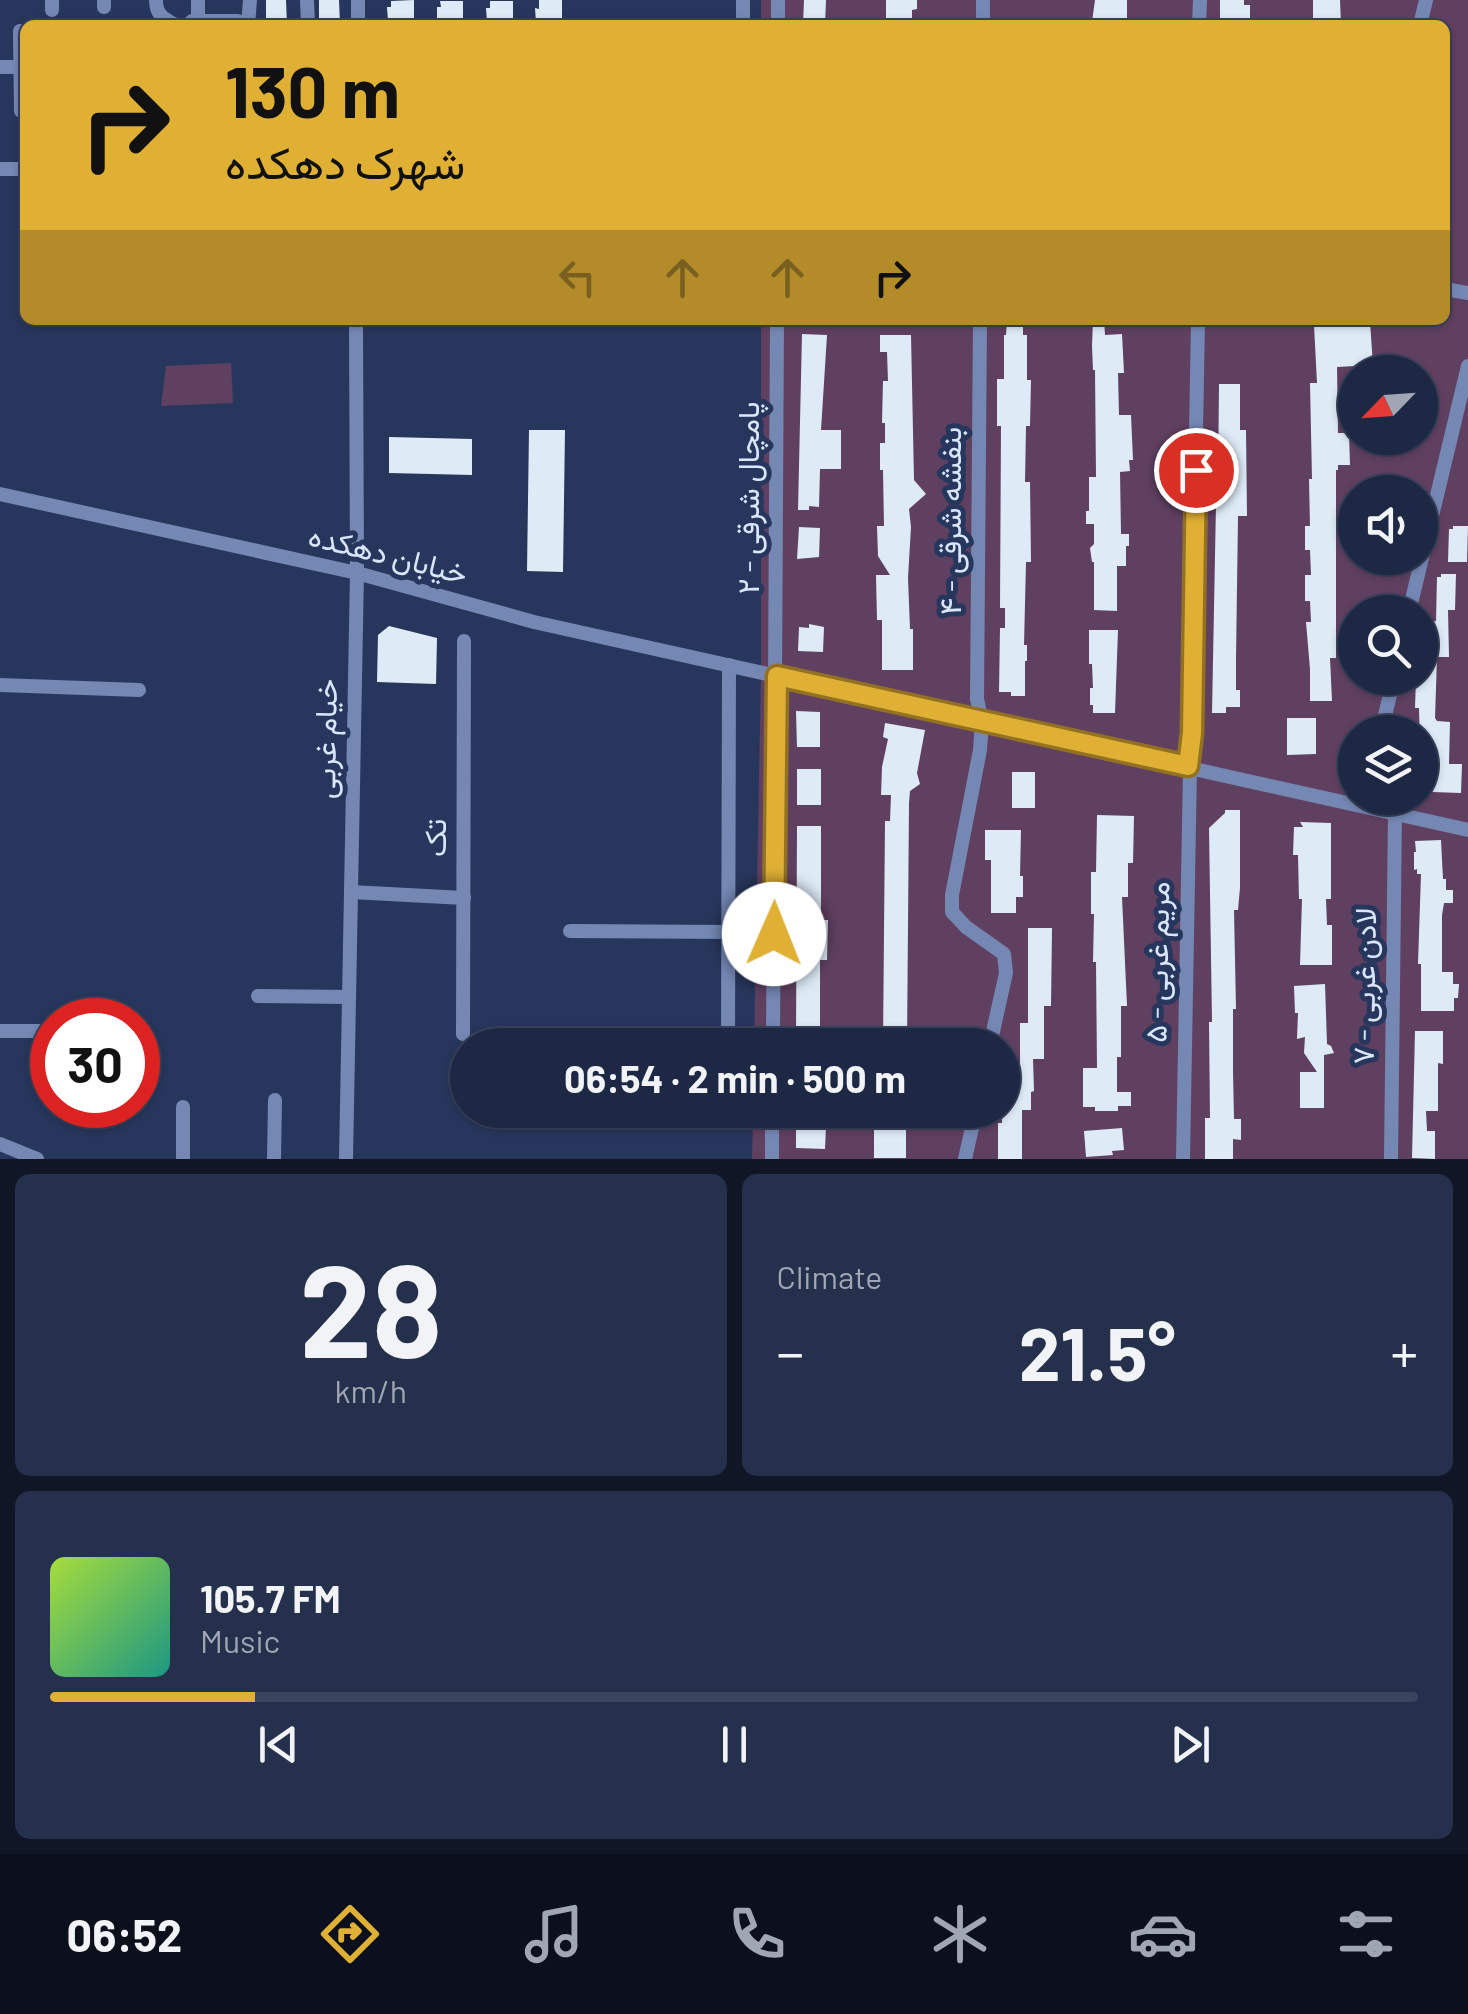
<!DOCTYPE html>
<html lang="en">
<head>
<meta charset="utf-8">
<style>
	:root { --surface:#1d2845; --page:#25304c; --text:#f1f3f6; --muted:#a0a6b3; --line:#3b445e; --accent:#e0b034 }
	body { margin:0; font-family:Barlow,Vazirmatn,sans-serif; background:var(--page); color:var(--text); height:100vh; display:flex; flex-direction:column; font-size:38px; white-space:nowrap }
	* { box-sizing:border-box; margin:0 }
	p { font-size:32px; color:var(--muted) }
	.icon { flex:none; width:55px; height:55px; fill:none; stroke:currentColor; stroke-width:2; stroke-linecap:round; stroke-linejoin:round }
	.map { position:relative; height:1159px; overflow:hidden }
	.panel { display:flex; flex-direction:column; gap:15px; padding:15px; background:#101626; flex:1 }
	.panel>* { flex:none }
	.guide { position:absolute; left:20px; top:20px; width:1430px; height:305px; border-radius:15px; box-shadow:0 2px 8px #0004,0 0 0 2px var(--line); background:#e0b034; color:#111; overflow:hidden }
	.needle { width:65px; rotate:245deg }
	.fabs { position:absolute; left:1338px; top:355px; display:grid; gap:20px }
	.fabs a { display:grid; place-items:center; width:100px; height:100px; border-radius:50%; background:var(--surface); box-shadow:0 2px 8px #0004,0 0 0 2px var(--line); font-size:50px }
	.speed { position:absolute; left:30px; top:998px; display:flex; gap:20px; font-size:50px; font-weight:700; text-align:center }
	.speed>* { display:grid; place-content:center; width:130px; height:130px; border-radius:50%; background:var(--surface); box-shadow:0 2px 8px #0004,0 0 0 2px var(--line); line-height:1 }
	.speed .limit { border:15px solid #d22; background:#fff; color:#111 }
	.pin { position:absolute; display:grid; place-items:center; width:85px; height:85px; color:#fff; margin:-42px; border:5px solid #fff; border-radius:50%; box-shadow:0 2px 10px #0007 }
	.me { position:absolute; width:110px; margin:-55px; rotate:1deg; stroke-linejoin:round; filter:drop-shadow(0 0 8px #0008) }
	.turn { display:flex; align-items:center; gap:35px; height:210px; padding:0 40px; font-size:45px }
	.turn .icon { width:130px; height:130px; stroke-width:2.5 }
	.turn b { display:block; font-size:70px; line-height:85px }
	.lanes { display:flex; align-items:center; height:95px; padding:0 40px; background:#0003; justify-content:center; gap:50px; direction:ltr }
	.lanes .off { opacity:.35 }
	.big { font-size:75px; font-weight:700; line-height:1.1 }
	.panel .card { flex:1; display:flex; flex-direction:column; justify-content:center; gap:15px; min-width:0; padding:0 35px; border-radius:15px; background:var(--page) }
	.panel .dial { align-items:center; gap:0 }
	.dial b { font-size:130px; line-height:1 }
	.song { display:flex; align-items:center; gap:30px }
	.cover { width:120px; height:120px; border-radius:15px; background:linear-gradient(135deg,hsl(80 70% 55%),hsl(170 70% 35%)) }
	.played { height:10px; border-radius:5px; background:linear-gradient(90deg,var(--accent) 15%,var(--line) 15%) }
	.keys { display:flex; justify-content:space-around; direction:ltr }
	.heat { display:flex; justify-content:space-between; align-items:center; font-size:55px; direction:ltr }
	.panel .tiles { flex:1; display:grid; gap:15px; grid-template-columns:1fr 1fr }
	.card:last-child { grid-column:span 2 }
	.trip { position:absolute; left:450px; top:1028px; width:570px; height:100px; border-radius:50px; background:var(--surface); box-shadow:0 2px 8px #0004,0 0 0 2px var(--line); font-weight:700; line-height:100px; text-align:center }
	.tab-bar { display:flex; height:160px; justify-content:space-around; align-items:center; background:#0c101c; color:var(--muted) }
	.tab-bar .icon { width:70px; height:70px }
	.tab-bar .on { color:var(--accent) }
	.tab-bar b { font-size:45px; color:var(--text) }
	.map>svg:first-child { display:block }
	.green { fill:#604061; fill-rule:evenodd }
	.building { fill:#deebf7 }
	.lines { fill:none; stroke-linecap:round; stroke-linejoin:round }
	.minor { stroke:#7588b4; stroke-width:14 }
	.route-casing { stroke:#927222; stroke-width:25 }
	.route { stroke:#e0b034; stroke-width:18 }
	.labels { text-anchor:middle; stroke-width:10; stroke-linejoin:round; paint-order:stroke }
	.street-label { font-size:30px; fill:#dae5fe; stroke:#27365c }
</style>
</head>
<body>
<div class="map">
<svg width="1468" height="1159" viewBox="0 0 1468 1159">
	<rect width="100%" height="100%" fill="#27365c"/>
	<g class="green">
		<path d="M761 0H1468V1159H752L753 1110H1002V1045H754L761 674V320H1445V25H761ZM1355 372H1420V438H1355ZM1355 492H1420V558H1355ZM1355 612H1420V678H1355ZM1355 732H1420V798H1355Z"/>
		<path d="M231 363 233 403 161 406 166 366Z"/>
	</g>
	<g class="building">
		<path d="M266 0H286L287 25H266Z"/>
		<path d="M319 0H339L340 25H319Z"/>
		<path d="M414 0V25H391V21H388L387 7H391V1Z"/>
		<path d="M539 0H562V25H539L536 23 535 8 539 9Z"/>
		<path d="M804 0H826L825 25H803Z"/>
		<path d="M886 0H917V9L912 10V25H886Z"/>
		<path d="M1095 0H1127V22H1092Z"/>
		<path d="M1220 0H1244V5H1250V25H1220Z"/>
		<path d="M1313 0H1340L1341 25H1313Z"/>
		<path d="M440 1H463V25H440V22H437V7H441Z"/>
		<path d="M490 1H513V25H490V22H487L486 8H490Z"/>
		<path d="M1007 320H1023V335H1027V380H1031L1030 426H1026L1025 482H1030L1031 562H1026L1024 645H1027V661H1025V696H1011V692H999L1000 628H1005V608H1000L1001 426H997V379H1004V335H1006Z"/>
		<path d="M1093 320H1104L1105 335 1122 334 1124 373H1118L1119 415H1131L1133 460H1129L1130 471 1120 472 1121 534H1129V546H1126V566H1117V611L1094 610V562H1092L1090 548 1094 544V524H1086V511H1089V477H1096L1095 370H1093L1092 346Z"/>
		<path d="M1370 322 1373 365 1337 367 1338 433H1349L1350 465H1338V470H1336V658H1330L1332 701H1310V669L1306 622H1311L1310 601H1305V575H1311L1310 550H1305V526H1310L1309 479H1312L1310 383H1317L1314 325Z"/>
		<path d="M802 334 827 335 821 430H841V469H820L819 507 809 506V510H798Z"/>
		<path d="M880 335H911L914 480 926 494 909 509 911 527 908 578 910 629H913V670H882V620H877L876 575H890L878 556 877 526H884L883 470H880V443H885V423H882L883 381H888L887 352H880Z"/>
		<path d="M1219 384H1240V430H1246L1247 516H1238L1236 658V690H1240V707H1226V713H1212L1216 504H1212L1213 489H1217L1218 480Z"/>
		<path d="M529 430H565L563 572 527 571Z"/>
		<path d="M389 437 472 439V475L389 473Z"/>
		<path d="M1453 526H1468L1467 562H1448L1449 529H1453Z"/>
		<path d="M799 527 820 528 819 557 797 559Z"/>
		<path d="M1441 574H1456L1455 610H1448L1449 657H1437L1435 718 1437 721 1450 722 1449 764H1462L1461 793 1432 792 1433 758 1428 754V748H1420L1419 708H1415L1416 678H1420V672L1427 673 1426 622 1436 621 1437 577H1441Z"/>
		<path d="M809 624 824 627 823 652 798 651 799 627 809 628Z"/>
		<path d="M389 626 437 638 436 684 377 682 378 635Z"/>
		<path d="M1089 630H1118L1115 713H1093V705H1090V688H1093L1092 664H1089Z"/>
		<path d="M796 711 820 712V747H797Z"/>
		<path d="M1287 718H1316V754L1287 755Z"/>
		<path d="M885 723 925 730 917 773 920 784 910 791 909 803 907 1045H883L885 821H890L891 795H881L882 767 888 739 883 737Z"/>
		<rect x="797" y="769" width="24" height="36"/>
		<rect x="1012" y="772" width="23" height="36"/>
		<path d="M1225 810H1240V888L1238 910H1234L1236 1009H1233V1072L1234 1119H1241V1140L1233 1139V1159H1205V1118H1210L1209 1022H1212L1209 828 1225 813Z"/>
		<path d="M1097 815 1134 816 1133 863H1128V897H1122L1127 1006H1121V1057H1117V1092H1131V1106H1118V1111H1095V1107H1083V1068H1097L1096 962H1093L1094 914H1091V872H1096Z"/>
		<path d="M1300 822 1331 823V899H1326L1327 925H1332V965H1300L1302 899H1299L1298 855H1293L1294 827H1303Z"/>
		<path d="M797 826H821V920H828L827 960H820V1045H796Z"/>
		<path d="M985 830H1021L1020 876H1023V897H1016V913H991V860H985Z"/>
		<path d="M1441 840 1443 879H1446V890H1453V903H1444L1442 915V972H1453V984H1459L1458 998H1454V1011H1421V964H1418L1421 874H1417V869L1414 870V852H1416L1415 841Z"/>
		<path d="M1028 928H1052L1051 1006H1044V1059H1033L1034 1091 1031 1092V1110H1022V1159H998V1123H1002V1093H1011L1010 1074H1020V1023H1028Z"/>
		<path d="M1325 984 1327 1044 1331 1046 1334 1053 1324 1055V1108H1300V1072H1317L1304 1053 1305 1037 1297 1039 1298 1013H1295L1294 986Z"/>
		<path d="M1415 1031H1443V1064L1438 1063V1111H1426L1427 1131H1435V1159L1412 1158Z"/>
		<path d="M874 1114H901V1121L906 1122V1158H874Z"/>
		<path d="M796 1122 826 1126 825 1149 796 1148Z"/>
		<path d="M1122 1128 1124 1150 1112 1151 1113 1155 1086 1157 1084 1131Z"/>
	</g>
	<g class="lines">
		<g class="minor">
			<path d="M104 0V7"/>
			<path d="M156 0C156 15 163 18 175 25"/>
			<path d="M307 0 308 25"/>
			<path d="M52 10V0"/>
			<path d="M198 21V0"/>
			<path d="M188 25 192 21H238L241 25"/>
			<path d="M248 25 250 0"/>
			<path d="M358 25V0"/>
			<path d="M743 25V0"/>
			<path d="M778 25V0"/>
			<path d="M983 25V0"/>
			<path d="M1199 25 1200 0"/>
			<path d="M1420 25 1426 0"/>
			<path d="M20 31 21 111"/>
			<path d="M0 67H25"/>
			<path d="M0 169H25"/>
			<path d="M1445 289 1468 293"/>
			<path d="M980 320 977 699 982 722 980 750 952 895V912L966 927 1004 954 1006 973 990 1045"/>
			<path d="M0 494 357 573 534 622 1468 830"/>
			<path d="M1409 612 1468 366"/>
			<path d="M0 685 139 690"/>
			<path d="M1381 732 1394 678"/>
			<path d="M351 892 464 898"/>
			<path d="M570 931 728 932"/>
			<path d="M258 996 349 997"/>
			<path d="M0 1031H52"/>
			<path d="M463 1034 464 641"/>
			<path d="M728 1045 729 665"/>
			<path d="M773 1045 777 320"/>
			<path d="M0 1144 37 1159"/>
			<path d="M183 1159V1107"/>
			<path d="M274 1159 275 1100"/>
			<path d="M346 1159 357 573 356 320"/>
			<path d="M772 1159V1110"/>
			<path d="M965 1159 976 1110"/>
			<path d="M1183 1159 1198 320"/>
			<path d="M1391 1159 1395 814"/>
		</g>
	</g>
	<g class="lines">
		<g class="route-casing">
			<path id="route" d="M774 934 777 676 1188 766 1192 733 1196 470"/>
		</g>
		<use href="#route" class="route"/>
	</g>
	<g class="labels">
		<g class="street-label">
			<text transform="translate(749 498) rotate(-90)" y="10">پامچال شرقی - ۲</text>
			<text transform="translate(951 521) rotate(-90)" y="10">بنفشه شرقی - ۴</text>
			<text transform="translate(388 555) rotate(14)" y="10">خیابان دهکده</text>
			<text transform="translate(326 739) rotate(-89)" y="10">خیام غربی</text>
			<text transform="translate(436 838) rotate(-90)" y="10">تک</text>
			<text transform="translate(1158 962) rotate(-89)" y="10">مریم غربی - ۵</text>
			<text transform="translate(1365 986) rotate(-89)" y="10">لادن غربی - ۷</text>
		</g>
	</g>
</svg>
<div class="fabs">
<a><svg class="needle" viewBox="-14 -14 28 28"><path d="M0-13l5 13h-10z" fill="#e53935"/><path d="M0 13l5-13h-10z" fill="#a0a6b3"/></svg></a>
<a><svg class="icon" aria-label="sound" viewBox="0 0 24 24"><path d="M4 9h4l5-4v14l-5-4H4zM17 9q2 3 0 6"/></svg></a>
<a><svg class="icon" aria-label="search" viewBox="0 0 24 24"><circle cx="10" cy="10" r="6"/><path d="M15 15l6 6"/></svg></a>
<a><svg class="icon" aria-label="layers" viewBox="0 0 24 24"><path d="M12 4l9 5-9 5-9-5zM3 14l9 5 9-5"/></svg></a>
</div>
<div class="speed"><div class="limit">30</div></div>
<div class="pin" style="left:1196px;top:470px;background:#d93025"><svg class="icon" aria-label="arrive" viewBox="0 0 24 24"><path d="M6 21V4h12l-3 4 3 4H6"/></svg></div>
<svg class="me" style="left:774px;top:934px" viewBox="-20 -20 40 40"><circle r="19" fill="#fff"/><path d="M0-13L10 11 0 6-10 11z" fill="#e0b034"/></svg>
<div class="trip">06:54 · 2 min · 500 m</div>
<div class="guide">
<div class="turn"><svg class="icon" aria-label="right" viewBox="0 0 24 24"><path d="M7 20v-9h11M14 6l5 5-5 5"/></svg><div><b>130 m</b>شهرک دهکده</div></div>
<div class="lanes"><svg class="icon off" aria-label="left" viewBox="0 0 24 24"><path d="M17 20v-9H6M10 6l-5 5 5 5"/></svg><svg class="icon off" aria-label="ahead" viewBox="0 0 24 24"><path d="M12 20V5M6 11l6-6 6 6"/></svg><svg class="icon off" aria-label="ahead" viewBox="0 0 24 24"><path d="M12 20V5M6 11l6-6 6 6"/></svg><svg class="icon" aria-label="right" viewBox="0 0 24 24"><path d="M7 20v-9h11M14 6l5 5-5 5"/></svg></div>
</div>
</div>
<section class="panel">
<div class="tiles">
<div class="card dial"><b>28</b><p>km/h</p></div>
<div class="card"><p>Climate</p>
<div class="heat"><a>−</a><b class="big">21.5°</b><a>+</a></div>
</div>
<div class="card">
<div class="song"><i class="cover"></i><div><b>105.7 FM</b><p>Music</p></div></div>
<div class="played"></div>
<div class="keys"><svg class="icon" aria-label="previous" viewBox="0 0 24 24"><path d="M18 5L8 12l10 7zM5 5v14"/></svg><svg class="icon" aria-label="pause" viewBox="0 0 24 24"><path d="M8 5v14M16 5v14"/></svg><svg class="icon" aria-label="next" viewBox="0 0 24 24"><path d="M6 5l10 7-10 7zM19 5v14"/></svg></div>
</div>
</div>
</section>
<nav class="tab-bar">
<b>06:52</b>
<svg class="icon on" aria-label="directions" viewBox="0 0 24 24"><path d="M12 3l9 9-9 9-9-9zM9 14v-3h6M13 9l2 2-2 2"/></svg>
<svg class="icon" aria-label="music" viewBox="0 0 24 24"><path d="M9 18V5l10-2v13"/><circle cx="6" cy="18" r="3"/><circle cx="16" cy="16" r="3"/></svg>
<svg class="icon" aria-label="phone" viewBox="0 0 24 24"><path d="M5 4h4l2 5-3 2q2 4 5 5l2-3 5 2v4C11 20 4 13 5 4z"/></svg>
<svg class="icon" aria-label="climate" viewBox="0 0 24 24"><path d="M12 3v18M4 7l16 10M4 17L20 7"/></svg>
<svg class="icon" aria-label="car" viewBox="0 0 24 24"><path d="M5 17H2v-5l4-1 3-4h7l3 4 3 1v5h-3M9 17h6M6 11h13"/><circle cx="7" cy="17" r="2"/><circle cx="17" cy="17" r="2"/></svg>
<svg class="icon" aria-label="filters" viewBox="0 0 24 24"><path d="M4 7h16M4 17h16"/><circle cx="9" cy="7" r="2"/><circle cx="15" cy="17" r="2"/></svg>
</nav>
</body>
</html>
